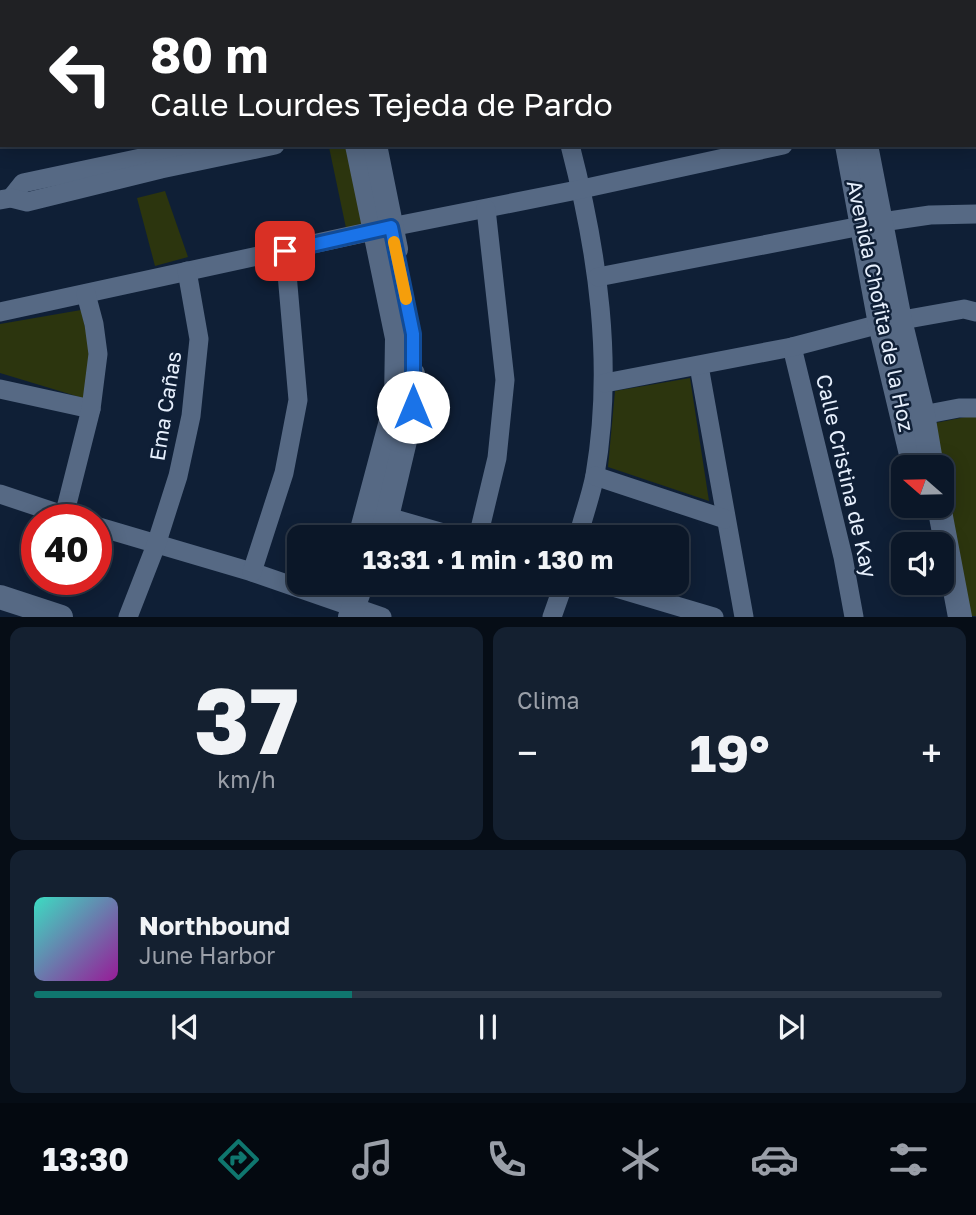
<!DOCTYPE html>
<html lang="es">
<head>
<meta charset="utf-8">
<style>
	:root { --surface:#0b1728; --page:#142030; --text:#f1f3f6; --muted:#9a9fa8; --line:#2b3645; --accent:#0f766e }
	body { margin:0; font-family:"Golos Text",sans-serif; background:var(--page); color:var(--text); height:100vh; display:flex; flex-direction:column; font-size:26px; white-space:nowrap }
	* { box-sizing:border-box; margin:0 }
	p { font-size:23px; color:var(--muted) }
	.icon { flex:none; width:38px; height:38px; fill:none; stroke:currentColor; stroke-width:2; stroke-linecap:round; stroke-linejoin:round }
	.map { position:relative; height:617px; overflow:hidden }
	.panel { display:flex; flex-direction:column; gap:10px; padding:10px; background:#060d16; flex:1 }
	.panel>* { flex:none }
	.hud { position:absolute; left:0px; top:0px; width:976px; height:147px; box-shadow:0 4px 18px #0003,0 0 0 2px var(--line); background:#202124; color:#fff; overflow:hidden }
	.needle { width:46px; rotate:290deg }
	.controls { position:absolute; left:891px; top:455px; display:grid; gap:14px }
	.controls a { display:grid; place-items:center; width:63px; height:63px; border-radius:14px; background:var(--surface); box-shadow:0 4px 18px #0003,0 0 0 2px var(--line); font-size:35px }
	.speed { position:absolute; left:21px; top:504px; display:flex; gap:14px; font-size:35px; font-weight:700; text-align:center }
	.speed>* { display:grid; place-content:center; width:91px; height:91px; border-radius:50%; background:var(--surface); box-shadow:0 4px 18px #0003,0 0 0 2px var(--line); line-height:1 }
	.speed .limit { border:10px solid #d22; background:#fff; color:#111 }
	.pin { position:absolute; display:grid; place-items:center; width:60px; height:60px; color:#fff; margin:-30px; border-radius:14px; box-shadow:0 4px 10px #0006 }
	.me { position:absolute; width:77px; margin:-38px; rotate:0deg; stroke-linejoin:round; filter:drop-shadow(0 0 5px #0008) }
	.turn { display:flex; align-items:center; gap:24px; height:147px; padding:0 35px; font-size:32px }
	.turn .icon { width:91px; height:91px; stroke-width:2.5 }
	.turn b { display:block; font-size:49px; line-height:60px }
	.big { font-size:52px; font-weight:700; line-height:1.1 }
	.panel .tile { flex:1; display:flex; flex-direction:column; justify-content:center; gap:10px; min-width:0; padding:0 24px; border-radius:14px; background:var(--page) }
	.panel .dial { align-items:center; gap:0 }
	.dial b { font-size:91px; line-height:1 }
	.song { display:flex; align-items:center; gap:21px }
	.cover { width:84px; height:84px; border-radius:10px; background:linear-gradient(135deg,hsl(170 70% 55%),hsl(300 70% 35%)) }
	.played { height:7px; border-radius:4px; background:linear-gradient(90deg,var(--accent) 35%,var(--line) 35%) }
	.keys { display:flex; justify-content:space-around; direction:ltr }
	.heat { display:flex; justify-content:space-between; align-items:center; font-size:38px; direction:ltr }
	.panel .tiles { flex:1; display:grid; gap:10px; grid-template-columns:1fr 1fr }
	.tile:last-child { grid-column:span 2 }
	.trip { position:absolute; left:287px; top:525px; width:402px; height:70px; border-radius:14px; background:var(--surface); box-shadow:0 4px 18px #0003,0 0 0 2px var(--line); font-weight:700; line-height:70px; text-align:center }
	.tab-bar { display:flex; height:112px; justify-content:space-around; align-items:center; background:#040910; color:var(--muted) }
	.tab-bar .icon { width:49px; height:49px }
	.tab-bar .current { color:var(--accent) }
	.tab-bar b { font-size:32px; color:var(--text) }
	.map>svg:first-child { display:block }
	.green { fill:#2c350e }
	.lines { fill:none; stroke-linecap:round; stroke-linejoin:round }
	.minor { stroke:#566984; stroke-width:19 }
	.tertiary { stroke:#566984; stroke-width:24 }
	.route-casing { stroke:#114b97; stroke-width:18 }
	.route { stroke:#1a73e8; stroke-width:12 }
	.slow { stroke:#f59e0b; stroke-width:12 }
	.labels { text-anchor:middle; stroke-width:5; stroke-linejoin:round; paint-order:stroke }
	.street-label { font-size:21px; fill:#e7f0fd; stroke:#0f1f36 }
</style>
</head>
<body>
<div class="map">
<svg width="976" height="617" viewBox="0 0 976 617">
	<rect width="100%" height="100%" fill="#0f1f36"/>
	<g class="green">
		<path d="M336 145H349L366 222 346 228 329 147Z"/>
		<path d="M165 191 188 257 155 266 137 198Z"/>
		<path d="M81 310 91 352 86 399 0 373V324Z"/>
		<path d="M690 378 709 501 608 467 615 391Z"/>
		<path d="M976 415V616H968L942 482V467L930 424Z"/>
	</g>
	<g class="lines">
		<g class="minor">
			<path d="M129 0V2"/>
			<path d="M225 0 226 2"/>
			<path d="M325 0 326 2"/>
			<path d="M345 0 346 2"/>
			<path d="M442 0V2"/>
			<path d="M537 0 538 2"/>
			<path d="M457 2 467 0"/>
			<path d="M932 2 943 0"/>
			<path d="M966 2 967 0"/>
			<path d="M0 98 2 97"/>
			<path d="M975 109H976"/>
			<path d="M570 145C598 253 614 364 595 475 591 496 583 517 578 537"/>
			<path d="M11 198 23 183 202 145"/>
			<path d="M0 200 11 198 27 202 161 169 275 145"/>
			<path d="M598 277 882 222 930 215 976 214"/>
			<path d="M0 312 391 227 582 189 783 145"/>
			<path d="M792 347 843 557 854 617"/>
			<path d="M699 366 744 617"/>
			<path d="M605 383 792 347 880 324 964 309 976 312"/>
			<path d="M0 389 91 409"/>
			<path d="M912 417 959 408H976"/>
			<path d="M595 476 725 519"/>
			<path d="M0 494 75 519"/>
			<path d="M374 513 457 537"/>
			<path d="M64 516 91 409 98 354 94 324 86 294"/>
			<path d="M96 526 252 572 382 617"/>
			<path d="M478 537 497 458 505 380 486 209"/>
			<path d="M252 572 284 473 298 400 285 251"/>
			<path d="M599 583 714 617"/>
			<path d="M128 617 156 545 178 476 191 416 199 339 187 271"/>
			<path d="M552 617 564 583"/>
		</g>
		<g class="tertiary">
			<path d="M814 0V2"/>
			<path d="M835 0 836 2"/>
			<path d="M357 145 397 338 396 402 360 537"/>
			<path d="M375 145 396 249"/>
			<path d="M847 145 880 324 914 467"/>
			<path d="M866 145 900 320 923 414 932 467"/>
			<path d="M939 506 960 617"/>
			<path d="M380 537 387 517 413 407V374"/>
			<path d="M0 597 61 617"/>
			<path d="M350 617 362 583"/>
		</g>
	</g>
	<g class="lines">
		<g class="route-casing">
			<path id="route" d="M285 251 391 227 413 334V407"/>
		</g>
		<use href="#route" class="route"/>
		<path class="slow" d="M394 242 406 299"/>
	</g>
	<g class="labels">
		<g class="street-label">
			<text transform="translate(880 306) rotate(78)" y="7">Avenida Chofita de la Hoz</text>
			<text transform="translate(166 406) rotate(-81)" y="7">Ema Cañas</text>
			<text transform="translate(846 476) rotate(77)" y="7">Calle Cristina de Kay</text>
		</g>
	</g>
</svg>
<div class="controls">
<a><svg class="needle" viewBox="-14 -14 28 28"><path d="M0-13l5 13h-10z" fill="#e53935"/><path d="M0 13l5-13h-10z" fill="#9a9fa8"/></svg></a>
<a><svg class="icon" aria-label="sound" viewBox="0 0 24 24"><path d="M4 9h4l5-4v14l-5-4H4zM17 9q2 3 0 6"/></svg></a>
</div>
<div class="speed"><div class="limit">40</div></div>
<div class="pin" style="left:285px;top:251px;background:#d93025"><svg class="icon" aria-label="arrive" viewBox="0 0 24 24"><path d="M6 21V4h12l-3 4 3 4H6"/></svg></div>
<svg class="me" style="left:413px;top:407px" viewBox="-20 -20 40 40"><circle r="19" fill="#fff"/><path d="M0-13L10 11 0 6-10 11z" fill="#1a73e8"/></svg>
<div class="trip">13:31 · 1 min · 130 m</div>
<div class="hud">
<div class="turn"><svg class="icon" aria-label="left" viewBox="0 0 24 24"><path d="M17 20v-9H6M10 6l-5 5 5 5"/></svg><div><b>80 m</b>Calle Lourdes Tejeda de Pardo</div></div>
</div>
</div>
<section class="panel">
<div class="tiles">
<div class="tile dial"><b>37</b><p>km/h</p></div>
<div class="tile"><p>Clima</p>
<div class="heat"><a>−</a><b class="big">19°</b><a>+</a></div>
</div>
<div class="tile">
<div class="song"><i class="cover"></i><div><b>Northbound</b><p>June Harbor</p></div></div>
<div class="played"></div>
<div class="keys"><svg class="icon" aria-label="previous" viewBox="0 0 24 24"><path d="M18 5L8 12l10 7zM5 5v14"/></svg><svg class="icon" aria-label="pause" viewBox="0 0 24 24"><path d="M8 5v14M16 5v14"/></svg><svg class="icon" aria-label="next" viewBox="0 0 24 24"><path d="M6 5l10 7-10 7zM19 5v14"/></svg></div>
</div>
</div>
</section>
<nav class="tab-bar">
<b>13:30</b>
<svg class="icon current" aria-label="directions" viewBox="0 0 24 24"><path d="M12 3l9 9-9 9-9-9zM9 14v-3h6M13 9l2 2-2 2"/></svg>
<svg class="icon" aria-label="music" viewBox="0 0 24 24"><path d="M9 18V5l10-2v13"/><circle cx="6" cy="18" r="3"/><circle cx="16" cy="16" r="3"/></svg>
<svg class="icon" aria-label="phone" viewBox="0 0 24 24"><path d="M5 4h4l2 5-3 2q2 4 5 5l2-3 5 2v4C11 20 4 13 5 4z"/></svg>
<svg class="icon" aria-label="climate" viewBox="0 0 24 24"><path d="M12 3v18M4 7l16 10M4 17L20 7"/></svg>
<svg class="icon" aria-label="car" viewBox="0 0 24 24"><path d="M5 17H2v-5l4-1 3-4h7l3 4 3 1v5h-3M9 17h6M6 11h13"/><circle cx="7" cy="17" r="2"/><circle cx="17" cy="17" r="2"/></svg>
<svg class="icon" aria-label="filters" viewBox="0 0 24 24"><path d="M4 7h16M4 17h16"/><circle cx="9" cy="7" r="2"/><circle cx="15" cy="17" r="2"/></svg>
</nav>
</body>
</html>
